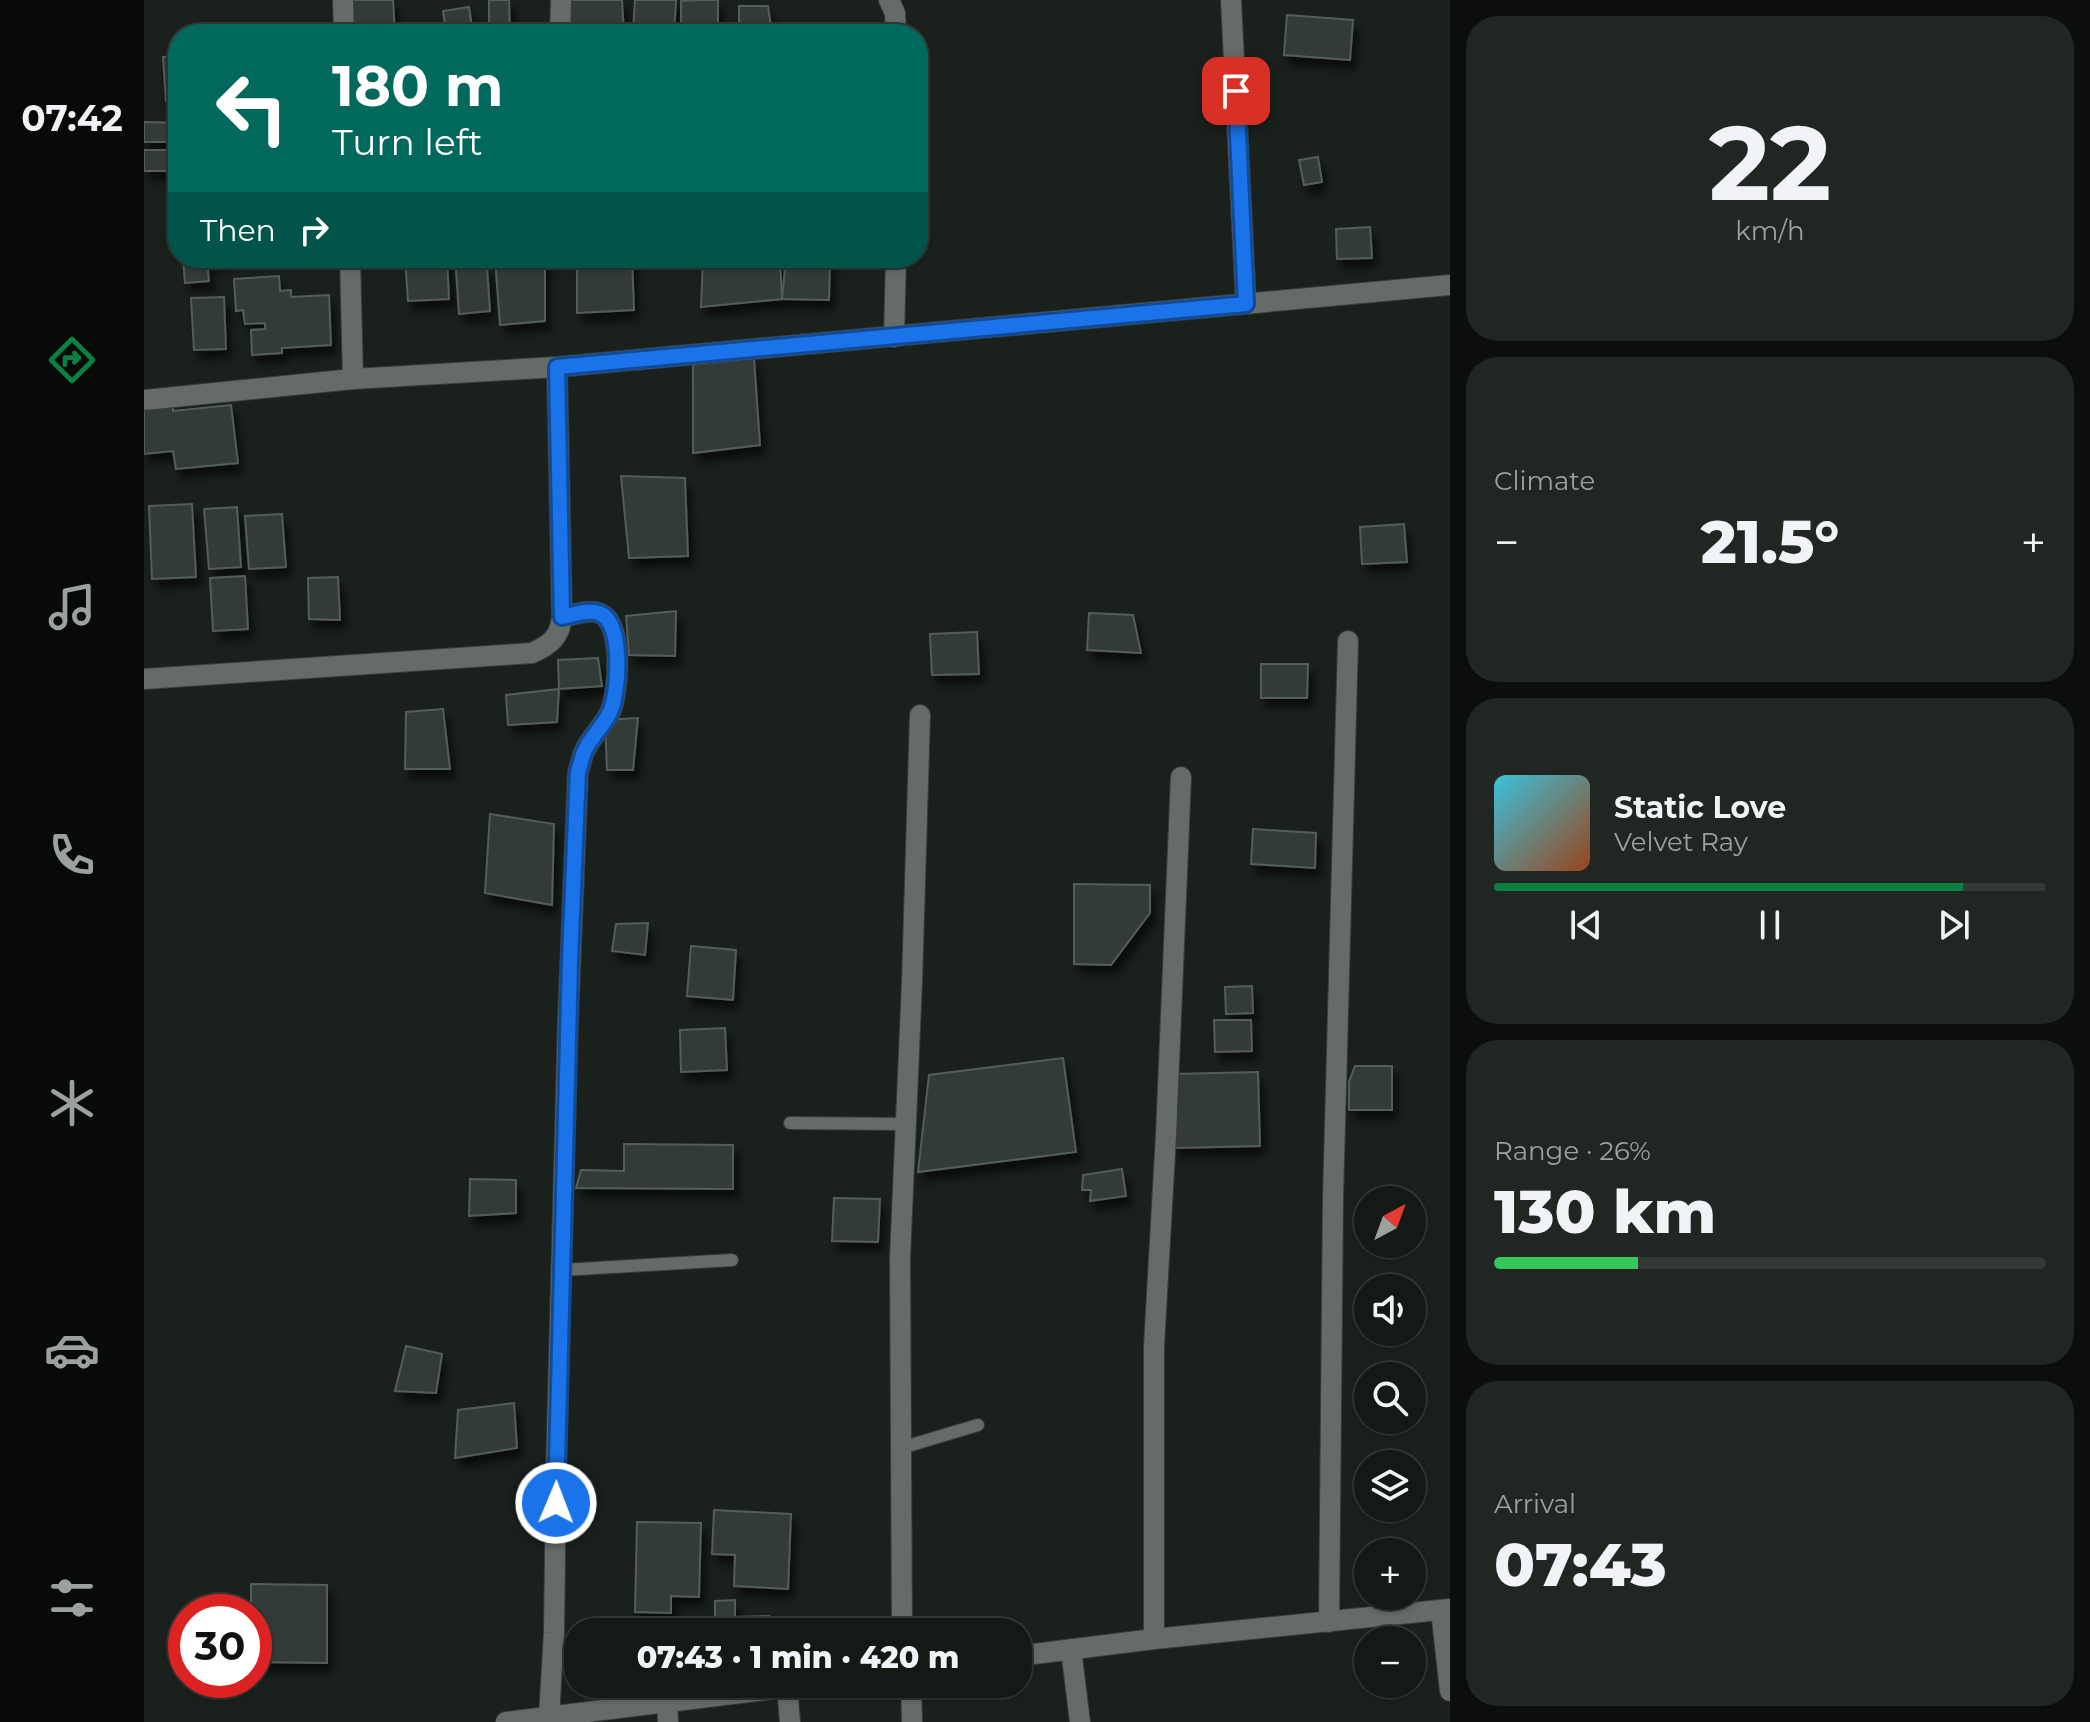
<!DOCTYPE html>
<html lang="en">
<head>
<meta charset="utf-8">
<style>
	:root { --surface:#141915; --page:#212622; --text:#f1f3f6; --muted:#9da0a0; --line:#333834; --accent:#0b8043 }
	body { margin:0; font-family:Montserrat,sans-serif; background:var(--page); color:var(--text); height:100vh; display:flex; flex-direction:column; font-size:30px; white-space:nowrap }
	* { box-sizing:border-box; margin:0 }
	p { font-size:26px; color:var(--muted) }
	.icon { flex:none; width:44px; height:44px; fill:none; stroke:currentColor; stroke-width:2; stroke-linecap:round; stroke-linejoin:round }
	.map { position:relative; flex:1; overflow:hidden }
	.side { display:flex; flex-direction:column; gap:16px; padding:16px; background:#0b0e0c; width:640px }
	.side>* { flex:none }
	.guide { position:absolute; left:24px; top:24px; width:760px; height:244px; border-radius:32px; box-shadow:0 2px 6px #0004,0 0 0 2px var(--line); background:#00695c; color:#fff; overflow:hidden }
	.needle { width:52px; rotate:41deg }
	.fabs { position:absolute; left:1210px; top:1186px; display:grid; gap:16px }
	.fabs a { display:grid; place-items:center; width:72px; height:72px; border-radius:50%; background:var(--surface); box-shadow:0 2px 6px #0004,0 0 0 2px var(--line); font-size:40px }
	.speed { position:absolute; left:24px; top:1594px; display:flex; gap:16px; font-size:40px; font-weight:700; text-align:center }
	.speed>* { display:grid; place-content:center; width:104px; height:104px; border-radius:50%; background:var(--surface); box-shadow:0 2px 6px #0004,0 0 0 2px var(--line); line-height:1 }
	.speed .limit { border:12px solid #d22; background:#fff; color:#111 }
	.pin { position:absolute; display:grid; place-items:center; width:68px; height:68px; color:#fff; margin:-34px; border-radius:16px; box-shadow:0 4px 12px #0006 }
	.me { position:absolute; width:88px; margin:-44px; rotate:1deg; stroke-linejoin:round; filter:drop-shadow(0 0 6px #0008) }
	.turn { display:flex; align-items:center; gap:28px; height:168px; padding:0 32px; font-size:36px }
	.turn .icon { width:104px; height:104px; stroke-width:2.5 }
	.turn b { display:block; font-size:56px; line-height:68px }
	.then { display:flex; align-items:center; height:76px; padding:0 32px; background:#0003; gap:16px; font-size:30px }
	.big { font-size:60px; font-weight:800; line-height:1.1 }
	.side .tile { flex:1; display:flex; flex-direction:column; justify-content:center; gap:12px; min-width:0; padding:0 28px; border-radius:32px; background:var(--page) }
	.side .dial { align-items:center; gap:0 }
	.dial b { font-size:104px; line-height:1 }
	.song { display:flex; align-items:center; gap:24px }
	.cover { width:96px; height:96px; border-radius:12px; background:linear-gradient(135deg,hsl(190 70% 55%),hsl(20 70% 35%)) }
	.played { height:8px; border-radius:4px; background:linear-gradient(90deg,var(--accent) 85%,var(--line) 85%) }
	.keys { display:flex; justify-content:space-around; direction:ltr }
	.heat { display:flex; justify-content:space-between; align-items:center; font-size:44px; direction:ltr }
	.charge { height:12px; border-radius:6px; background:linear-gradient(90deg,#34c759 26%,var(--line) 0) }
	.trip { position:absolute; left:420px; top:1618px; width:468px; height:80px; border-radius:32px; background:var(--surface); box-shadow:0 2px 6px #0004,0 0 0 2px var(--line); font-weight:800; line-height:80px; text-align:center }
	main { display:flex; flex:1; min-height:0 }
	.tab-bar { display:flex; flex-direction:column; width:144px; justify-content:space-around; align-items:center; background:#080a08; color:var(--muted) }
	.tab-bar .icon { width:56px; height:56px }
	.tab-bar .active { color:var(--accent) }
	.tab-bar b { font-size:36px; color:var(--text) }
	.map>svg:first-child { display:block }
	.building { fill:#313a38; stroke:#535d5b; stroke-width:2; filter:url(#shadow) }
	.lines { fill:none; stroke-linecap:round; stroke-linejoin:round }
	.lane-casing { stroke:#383d3a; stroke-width:14 }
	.street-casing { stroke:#383d3a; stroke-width:22 }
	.lane { stroke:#656c67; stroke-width:12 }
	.street { stroke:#656c67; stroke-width:20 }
	.route-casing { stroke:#114b97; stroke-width:20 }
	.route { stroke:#1a73e8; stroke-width:14 }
</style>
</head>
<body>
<main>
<nav class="tab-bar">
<b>07:42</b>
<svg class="icon active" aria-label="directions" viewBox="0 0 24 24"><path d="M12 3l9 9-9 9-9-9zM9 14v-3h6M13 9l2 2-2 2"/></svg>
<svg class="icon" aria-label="music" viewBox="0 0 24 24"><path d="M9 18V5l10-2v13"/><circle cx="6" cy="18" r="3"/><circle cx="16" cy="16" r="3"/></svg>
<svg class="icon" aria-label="phone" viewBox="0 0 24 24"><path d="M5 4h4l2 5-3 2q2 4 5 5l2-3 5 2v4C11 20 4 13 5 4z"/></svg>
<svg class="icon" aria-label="climate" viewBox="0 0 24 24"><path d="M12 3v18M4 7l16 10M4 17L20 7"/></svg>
<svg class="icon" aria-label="car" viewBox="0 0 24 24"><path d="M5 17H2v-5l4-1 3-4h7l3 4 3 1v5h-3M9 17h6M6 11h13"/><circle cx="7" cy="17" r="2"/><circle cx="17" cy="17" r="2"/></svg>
<svg class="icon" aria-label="filters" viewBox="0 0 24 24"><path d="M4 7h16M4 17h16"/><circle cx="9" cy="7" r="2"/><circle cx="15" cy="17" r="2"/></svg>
</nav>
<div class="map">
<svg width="1306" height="1722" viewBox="0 0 1306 1722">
	<defs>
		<filter id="shadow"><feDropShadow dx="5" dy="9" stdDeviation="4" flood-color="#0009"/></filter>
	</defs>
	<rect width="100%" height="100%" fill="#1a211c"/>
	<g class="building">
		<path d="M206 0H249L251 34H207Z"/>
		<path d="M345 0H365L366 34H345Z"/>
		<path d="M425 0H478L480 34H427Z"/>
		<path d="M491 0H532L530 34H489Z"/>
		<path d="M556 0H574V34H537V1Z"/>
		<path d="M595 6H624L628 34H595Z"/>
		<path d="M325 7 328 27 302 31 299 11Z"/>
		<path d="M1143 15 1209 20 1206 60 1140 55Z"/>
		<path d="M34 56V100L22 101 19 57Z"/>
		<path d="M0 122 32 123V142H0Z"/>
		<rect x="0" y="150" width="34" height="21"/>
		<path d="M1174 157 1178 182 1160 185 1155 160Z"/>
		<path d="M1226 227 1228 258 1193 259 1192 229Z"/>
		<path d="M39 258H86L63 260 65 281 41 283Z"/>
		<path d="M261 258H303L305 299 264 301Z"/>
		<path d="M351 258H401V321L356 325Z"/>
		<path d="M488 258 490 310 433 313V259Z"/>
		<path d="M559 258H636L638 299 557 307Z"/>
		<path d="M642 258H686L685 300 638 299Z"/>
		<path d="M343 267 346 311 315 314 312 269Z"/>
		<path d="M135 276 136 291 147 290V297L185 295 187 345 138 348V353L108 355 107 330 121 329V323L101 324 99 310 92 311 90 279Z"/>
		<path d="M80 297 82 349 50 350 47 298Z"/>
		<path d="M610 358 616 445 549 453V365Z"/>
		<path d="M29 402V411L87 405 94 463 32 469 29 451 0 454V405Z"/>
		<path d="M477 476 541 478 544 556 485 558Z"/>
		<path d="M48 504 52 577 8 579 5 506Z"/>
		<path d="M93 507 97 567 65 569 60 509Z"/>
		<path d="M138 514 142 567 105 569 101 516Z"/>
		<path d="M1260 524 1263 562 1218 564 1216 527Z"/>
		<path d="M101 576 104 629 69 631 66 578Z"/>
		<path d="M194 577 196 620 165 619 164 578Z"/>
		<path d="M532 611 531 656 485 655 482 616Z"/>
		<path d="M945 613 989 615 997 653 943 650Z"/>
		<path d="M833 632 835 674 788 675 786 634Z"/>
		<path d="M454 658 458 686 415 689 414 660Z"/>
		<path d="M1117 664H1164L1163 698H1117Z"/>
		<path d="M415 689 413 722 364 725 362 695Z"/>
		<path d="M299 709 306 769H261L262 712Z"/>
		<path d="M494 718 489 770H463L461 720Z"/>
		<path d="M346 814 410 824 408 905 341 893Z"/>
		<path d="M1109 829 1172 833 1171 868 1107 864Z"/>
		<path d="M930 884 1006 885V913L967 965 930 964Z"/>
		<path d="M504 923 501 955 468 951 472 924Z"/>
		<path d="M547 946 592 950 589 1000 543 996Z"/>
		<path d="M1108 986 1109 1013 1082 1014 1081 987Z"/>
		<path d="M1070 1020H1107L1108 1051 1071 1052Z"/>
		<path d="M581 1028 583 1070 537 1072 536 1030Z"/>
		<path d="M919 1058 932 1152 774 1172 785 1075Z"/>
		<path d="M1211 1066H1248V1110H1205V1082Z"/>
		<path d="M1114 1072 1116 1146 1031 1148 1029 1074Z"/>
		<path d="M480 1144 589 1145V1189L432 1188 437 1170 480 1171Z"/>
		<path d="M978 1169 982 1196 946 1201 947 1190H938L939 1175Z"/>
		<path d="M326 1179 372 1180V1213L325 1216Z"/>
		<path d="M690 1198 736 1199 734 1242 688 1241Z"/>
		<path d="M262 1346 298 1354 292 1393 251 1391Z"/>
		<path d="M370 1403 373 1448 311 1458 314 1410Z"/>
		<path d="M570 1510 647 1514 644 1589 590 1586 591 1555 568 1554Z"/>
		<path d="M493 1522 557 1523 555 1597 527 1596V1613L491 1612Z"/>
		<path d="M107 1584 183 1585V1663L110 1662V1612H107Z"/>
		<path d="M591 1600V1617L625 1616V1632H571V1601Z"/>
	</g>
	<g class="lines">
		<g class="lane-casing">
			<g id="lane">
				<path d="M646 1123 761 1124"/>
				<path d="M418 1270 588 1260"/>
				<path d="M757 1448 834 1425"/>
			</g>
		</g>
		<g class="street-casing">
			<g id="street">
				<path d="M199 0 200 34"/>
				<path d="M745 0 751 13 752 34"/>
				<path d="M1087 0 1102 304"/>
				<path d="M416 34 417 0"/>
				<path d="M206 258 209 379"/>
				<path d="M750 337 752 258"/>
				<path d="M0 400 209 379 413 367 1306 285"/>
				<path d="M0 679 388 653C406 645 416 637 418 617"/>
				<path d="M1297 1610 1306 1691"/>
				<path d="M1185 1622 1189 1198 1204 641"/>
				<path d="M758 1632 756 1258 768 982 776 715"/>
				<path d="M1010 1639V1346L1022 1135 1037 777"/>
				<path d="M927 1649 936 1722"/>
				<path d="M874 1656 1010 1639 1306 1609"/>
				<path d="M767 1684 768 1722"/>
				<path d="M643 1687 646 1722"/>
				<path d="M523 1701 524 1722"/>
				<path d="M405 1716 410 1633 412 1474 424 1020 434 772C437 764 438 755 442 748 449 735 460 725 466 712 475 693 480 621 455 613 445 609 429 615 418 617L413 367"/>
				<path d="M362 1722 669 1684"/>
			</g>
		</g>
		<use href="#lane" class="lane"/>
		<use href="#street" class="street"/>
	</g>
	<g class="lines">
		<g class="route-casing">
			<path id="route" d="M412 1503 426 961 434 772C437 764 438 755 442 748 449 735 460 725 466 712 475 693 480 621 455 613 445 609 428 615 418 617L413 367 1102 304 1092 91"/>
		</g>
		<use href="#route" class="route"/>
	</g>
</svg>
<div class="fabs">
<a><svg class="needle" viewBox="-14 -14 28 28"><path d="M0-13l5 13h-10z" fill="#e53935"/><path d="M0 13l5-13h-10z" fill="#9da0a0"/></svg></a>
<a><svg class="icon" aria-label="sound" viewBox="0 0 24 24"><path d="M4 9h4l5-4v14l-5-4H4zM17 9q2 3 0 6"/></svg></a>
<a><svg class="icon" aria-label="search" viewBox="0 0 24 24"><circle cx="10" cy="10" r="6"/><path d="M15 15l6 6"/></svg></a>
<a><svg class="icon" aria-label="layers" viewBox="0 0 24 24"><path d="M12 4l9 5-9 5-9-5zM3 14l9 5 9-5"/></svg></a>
<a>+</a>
<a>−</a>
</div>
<div class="speed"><div class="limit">30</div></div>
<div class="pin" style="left:1092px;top:91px;background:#d93025"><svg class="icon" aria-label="arrive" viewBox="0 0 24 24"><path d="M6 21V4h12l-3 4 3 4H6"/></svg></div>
<svg class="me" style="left:412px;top:1503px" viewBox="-20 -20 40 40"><circle r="17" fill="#1a73e8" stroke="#fff" stroke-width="3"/><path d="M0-11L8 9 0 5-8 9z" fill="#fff"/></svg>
<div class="trip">07:43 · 1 min · 420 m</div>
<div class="guide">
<div class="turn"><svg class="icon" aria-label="left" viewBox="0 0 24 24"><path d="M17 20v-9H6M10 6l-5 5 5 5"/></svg><div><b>180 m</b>Turn left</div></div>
<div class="then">Then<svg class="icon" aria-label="right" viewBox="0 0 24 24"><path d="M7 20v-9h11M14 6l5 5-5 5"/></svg></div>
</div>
</div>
<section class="side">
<div class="tile dial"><b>22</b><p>km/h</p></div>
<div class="tile"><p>Climate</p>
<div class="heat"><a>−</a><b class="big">21.5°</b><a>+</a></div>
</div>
<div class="tile">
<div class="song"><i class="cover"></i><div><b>Static Love</b><p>Velvet Ray</p></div></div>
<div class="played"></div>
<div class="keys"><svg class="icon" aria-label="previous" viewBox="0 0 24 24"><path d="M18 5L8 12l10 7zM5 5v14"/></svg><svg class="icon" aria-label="pause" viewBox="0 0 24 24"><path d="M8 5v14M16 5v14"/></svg><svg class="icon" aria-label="next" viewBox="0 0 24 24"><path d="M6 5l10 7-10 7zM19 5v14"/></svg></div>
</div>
<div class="tile"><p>Range · 26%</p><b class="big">130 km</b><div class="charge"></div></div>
<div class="tile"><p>Arrival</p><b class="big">07:43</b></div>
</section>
</main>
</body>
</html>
